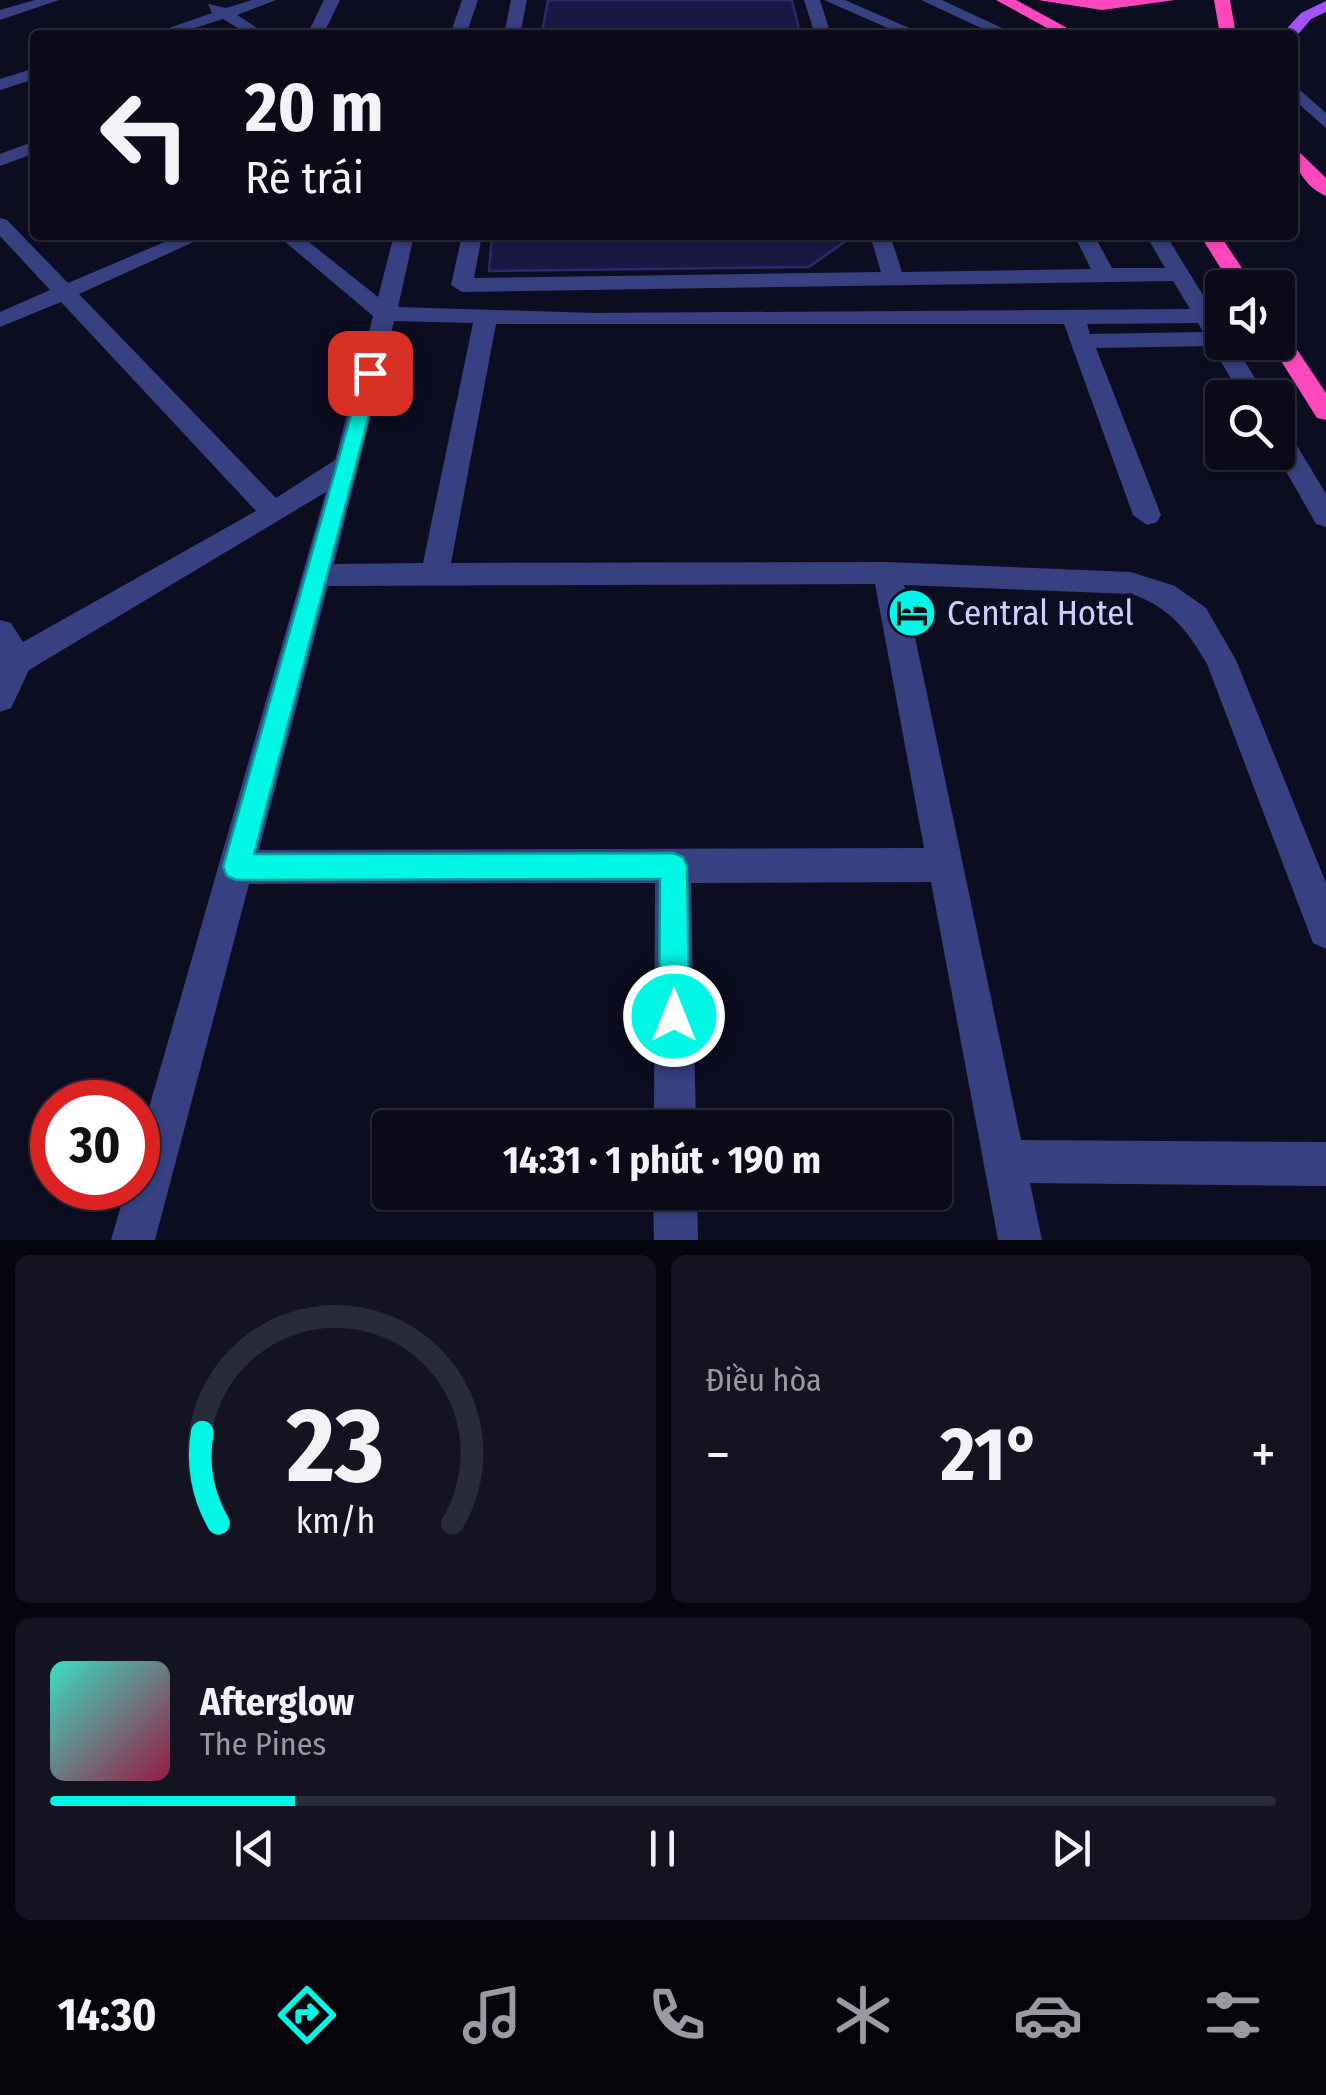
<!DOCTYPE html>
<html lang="vi">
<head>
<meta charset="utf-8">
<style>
	:root { --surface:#0a0a19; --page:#131322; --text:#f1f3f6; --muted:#999aa2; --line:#2a2b38; --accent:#00f7e6 }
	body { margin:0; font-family:"Fira Sans Condensed",sans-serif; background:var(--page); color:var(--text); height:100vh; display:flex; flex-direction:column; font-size:38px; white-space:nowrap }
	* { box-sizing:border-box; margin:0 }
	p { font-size:32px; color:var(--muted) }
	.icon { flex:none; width:55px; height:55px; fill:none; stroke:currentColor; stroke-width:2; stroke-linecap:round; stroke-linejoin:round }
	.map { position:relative; height:1240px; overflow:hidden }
	.side { display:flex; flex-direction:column; gap:15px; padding:15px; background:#06060e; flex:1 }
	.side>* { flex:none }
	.banner { position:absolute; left:30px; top:30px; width:1268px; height:210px; border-radius:10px; box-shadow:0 2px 8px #0004,0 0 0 2px var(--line); background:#0a0a19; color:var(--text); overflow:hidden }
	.tools { position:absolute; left:1205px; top:270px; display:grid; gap:20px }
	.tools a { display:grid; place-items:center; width:90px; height:90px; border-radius:10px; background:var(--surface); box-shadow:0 2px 8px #0004,0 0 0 2px var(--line); font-size:50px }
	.speed { position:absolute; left:30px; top:1080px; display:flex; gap:20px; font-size:50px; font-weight:700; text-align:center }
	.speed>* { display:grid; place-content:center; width:130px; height:130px; border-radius:50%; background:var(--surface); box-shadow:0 2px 8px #0004,0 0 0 2px var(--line); line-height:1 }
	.speed .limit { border:15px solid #d22; background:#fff; color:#111 }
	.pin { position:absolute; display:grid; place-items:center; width:85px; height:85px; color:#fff; margin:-42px; border-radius:20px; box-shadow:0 5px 15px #0006 }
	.me { position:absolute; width:110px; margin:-55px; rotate:0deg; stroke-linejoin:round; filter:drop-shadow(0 0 8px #0008) }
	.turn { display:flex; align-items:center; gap:35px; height:210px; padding:0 50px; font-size:45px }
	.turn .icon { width:130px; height:130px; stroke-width:2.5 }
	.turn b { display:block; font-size:70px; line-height:85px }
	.big { font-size:75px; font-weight:700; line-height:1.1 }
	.side .tile { flex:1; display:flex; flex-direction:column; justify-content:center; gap:15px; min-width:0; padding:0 35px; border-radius:15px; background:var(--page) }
	.side .dial { align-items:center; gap:0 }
	.dial svg { height:260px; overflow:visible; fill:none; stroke:var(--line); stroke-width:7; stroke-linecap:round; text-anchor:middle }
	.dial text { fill:var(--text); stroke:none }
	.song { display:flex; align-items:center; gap:30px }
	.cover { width:120px; height:120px; border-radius:15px; background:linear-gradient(135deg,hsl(170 70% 55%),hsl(340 70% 35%)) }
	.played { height:10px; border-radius:5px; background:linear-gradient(90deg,var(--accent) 20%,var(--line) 20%) }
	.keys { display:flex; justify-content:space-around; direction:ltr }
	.heat { display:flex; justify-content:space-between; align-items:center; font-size:55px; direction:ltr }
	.side .tiles { flex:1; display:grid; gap:15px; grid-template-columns:1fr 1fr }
	.tile:last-child { grid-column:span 2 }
	.trip { position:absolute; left:372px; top:1110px; width:580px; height:100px; border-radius:10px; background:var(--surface); box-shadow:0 2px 8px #0004,0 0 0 2px var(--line); font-weight:700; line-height:100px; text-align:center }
	.dock { display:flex; height:160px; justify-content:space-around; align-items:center; background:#04040a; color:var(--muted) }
	.dock .icon { width:70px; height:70px }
	.dock .selected { color:var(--accent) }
	.dock b { font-size:45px; color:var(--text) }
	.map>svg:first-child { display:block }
	.building { fill:#1a1842; stroke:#2c2a6e; stroke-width:2.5 }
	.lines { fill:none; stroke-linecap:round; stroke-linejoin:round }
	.minor { fill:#374080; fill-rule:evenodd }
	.major { fill:#a253ff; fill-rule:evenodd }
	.highway { fill:#ff47be; fill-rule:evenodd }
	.route { fill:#00f7e6; stroke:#00a196; stroke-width:2.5 }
	.labels { text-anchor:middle; stroke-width:10; stroke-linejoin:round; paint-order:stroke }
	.poi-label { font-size:35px; fill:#cccfff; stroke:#0d0d21; text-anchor:start }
</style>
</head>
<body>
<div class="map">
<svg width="1326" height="1240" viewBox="0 0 1326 1240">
	<rect width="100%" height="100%" fill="#0d0d21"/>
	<g class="building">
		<path d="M548 0H792L799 30 542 32Z"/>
		<path d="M492 235H850V238L809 267 489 271Z"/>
	</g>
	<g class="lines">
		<g class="minor">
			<path d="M35 0H59L0 20V10Z"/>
			<path d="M252 0H276L237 15 268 35H249L223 19 173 35H149L212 13 208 4 226 8Z"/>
			<path d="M324 0H340L323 35H307Z"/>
			<path d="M462 0H478L466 35H450Z"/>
			<path d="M511 0H527L520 35H504Z"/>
			<path d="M804 0H820L831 35H815Z"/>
			<path d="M824 0H845L925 35H845L853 30 890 29Z"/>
			<path d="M921 0H942L1017 35H996Z"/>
			<path d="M35 68V79L0 90V79Z"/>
			<path d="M1292 83 1326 113V128L1292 98Z"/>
			<path d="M35 141V153L0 166V154Z"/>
			<path d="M0 218 7 220 68 283 181 235H209L79 294 276 498 335 460 373 316 277 235H300L378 297 394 235H414L398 307 595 313 1190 309 1173 281 462 292 451 285 462 235H482L474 278 881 272 870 235H890L902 272 1091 269 1074 235H1094L1112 268H1165L1146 235H1166L1222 326V342H1233L1267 398H1242L1212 346 1096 348 1161 515 1157 522 1147 525 1133 515 1064 324H496L451 563 887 562 1131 572 1175 586 1206 608 1236 660 1326 883V949L1313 943 1207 664C1187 630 1170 607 1131 594L904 585 1021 1140 1326 1142V1186L1030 1183 1042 1240H998L931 882 691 883 696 1128H654L655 883 249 884 155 1240H111L126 1188H138V1146L326 492 29 670 11 708 0 712V620L11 623 23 642 256 511 61 302 0 327V312L50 290 0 236ZM394 321 473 323 423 563 334 564ZM1198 323 1203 332 1090 334 1087 324ZM875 584 924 848 259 850 328 586Z"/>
			<path d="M1278 426 1287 429 1326 494V527L1316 524 1275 452Z"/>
			<path d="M653 1192H697L698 1240H654Z"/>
		</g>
		<path class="major" d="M1326 1V12L1311 19 1295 38 1281 35 1301 13Z"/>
		<g class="highway">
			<path d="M996 0H1016L1080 35H1060Z"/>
			<path d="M1038 0H1175L1102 10Z"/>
			<path d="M1214 0H1230L1236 35H1220Z"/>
			<path d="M1292 145 1326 178V196C1306 188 1292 165 1292 145Z"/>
			<path d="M1200 235H1220L1255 288H1233Z"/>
			<path d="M1278 331 1286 333 1326 393V420L1317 418 1269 342H1278Z"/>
		</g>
	</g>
	<path class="route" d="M364 369 380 373 254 854 673 853 683 857 687 866 689 1016 685 1026 674 1030 663 1026 659 1016 660 879 236 880 227 876 223 867Z"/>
	<defs>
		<g id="hotel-disc" transform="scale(2.5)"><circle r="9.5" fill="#00f7e6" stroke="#0d0d21"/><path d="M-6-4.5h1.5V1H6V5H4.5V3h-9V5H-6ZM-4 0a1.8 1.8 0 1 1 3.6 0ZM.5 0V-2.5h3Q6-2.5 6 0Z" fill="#111"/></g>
	</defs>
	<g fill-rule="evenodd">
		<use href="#hotel-disc" x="912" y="613"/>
	</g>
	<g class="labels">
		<g class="poi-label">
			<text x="947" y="625">Central Hotel</text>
		</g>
	</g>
</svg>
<div class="tools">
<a><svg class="icon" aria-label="sound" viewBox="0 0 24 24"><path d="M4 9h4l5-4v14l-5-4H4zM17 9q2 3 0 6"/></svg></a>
<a><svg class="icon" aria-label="search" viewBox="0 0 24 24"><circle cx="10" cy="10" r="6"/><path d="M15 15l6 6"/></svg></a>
</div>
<div class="speed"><div class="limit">30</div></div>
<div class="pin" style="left:370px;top:373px;background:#d93025"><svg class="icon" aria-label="arrive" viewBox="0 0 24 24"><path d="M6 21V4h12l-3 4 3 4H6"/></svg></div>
<svg class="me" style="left:674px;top:1016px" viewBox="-20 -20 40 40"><circle r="17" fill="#00f7e6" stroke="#fff" stroke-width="3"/><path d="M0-11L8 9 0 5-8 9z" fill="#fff"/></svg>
<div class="trip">14:31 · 1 phút · 190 m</div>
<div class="banner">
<div class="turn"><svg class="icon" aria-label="left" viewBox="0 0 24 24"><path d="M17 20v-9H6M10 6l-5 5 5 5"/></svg><div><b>20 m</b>Rẽ trái</div></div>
</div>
</div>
<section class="side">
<div class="tiles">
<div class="tile dial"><svg viewBox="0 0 100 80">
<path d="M14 69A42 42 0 1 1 86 69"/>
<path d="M14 69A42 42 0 0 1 9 41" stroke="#00f7e6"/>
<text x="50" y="56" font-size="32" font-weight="700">23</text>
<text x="50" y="72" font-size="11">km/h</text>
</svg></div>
<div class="tile"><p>Điều hòa</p>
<div class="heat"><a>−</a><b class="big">21°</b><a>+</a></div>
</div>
<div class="tile">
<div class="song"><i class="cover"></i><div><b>Afterglow</b><p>The Pines</p></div></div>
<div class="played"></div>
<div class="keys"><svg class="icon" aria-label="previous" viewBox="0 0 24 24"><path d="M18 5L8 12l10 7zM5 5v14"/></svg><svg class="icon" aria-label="pause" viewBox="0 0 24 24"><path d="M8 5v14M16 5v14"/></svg><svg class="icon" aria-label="next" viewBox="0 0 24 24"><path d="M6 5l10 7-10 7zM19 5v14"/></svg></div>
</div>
</div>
</section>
<nav class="dock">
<b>14:30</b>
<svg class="icon selected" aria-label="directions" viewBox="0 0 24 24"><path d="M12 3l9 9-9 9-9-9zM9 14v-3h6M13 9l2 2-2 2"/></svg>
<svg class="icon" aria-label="music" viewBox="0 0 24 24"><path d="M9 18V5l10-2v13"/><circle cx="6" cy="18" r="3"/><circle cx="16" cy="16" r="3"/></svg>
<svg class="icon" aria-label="phone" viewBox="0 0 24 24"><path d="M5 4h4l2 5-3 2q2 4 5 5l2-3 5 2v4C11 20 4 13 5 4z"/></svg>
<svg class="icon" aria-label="climate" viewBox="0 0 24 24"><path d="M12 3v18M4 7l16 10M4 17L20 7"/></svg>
<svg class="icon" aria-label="car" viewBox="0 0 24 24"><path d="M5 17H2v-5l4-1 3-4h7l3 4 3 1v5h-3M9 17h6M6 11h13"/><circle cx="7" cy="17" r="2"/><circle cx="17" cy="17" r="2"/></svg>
<svg class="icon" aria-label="filters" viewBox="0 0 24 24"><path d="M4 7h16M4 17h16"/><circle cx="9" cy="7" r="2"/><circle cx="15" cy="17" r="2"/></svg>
</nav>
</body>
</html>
